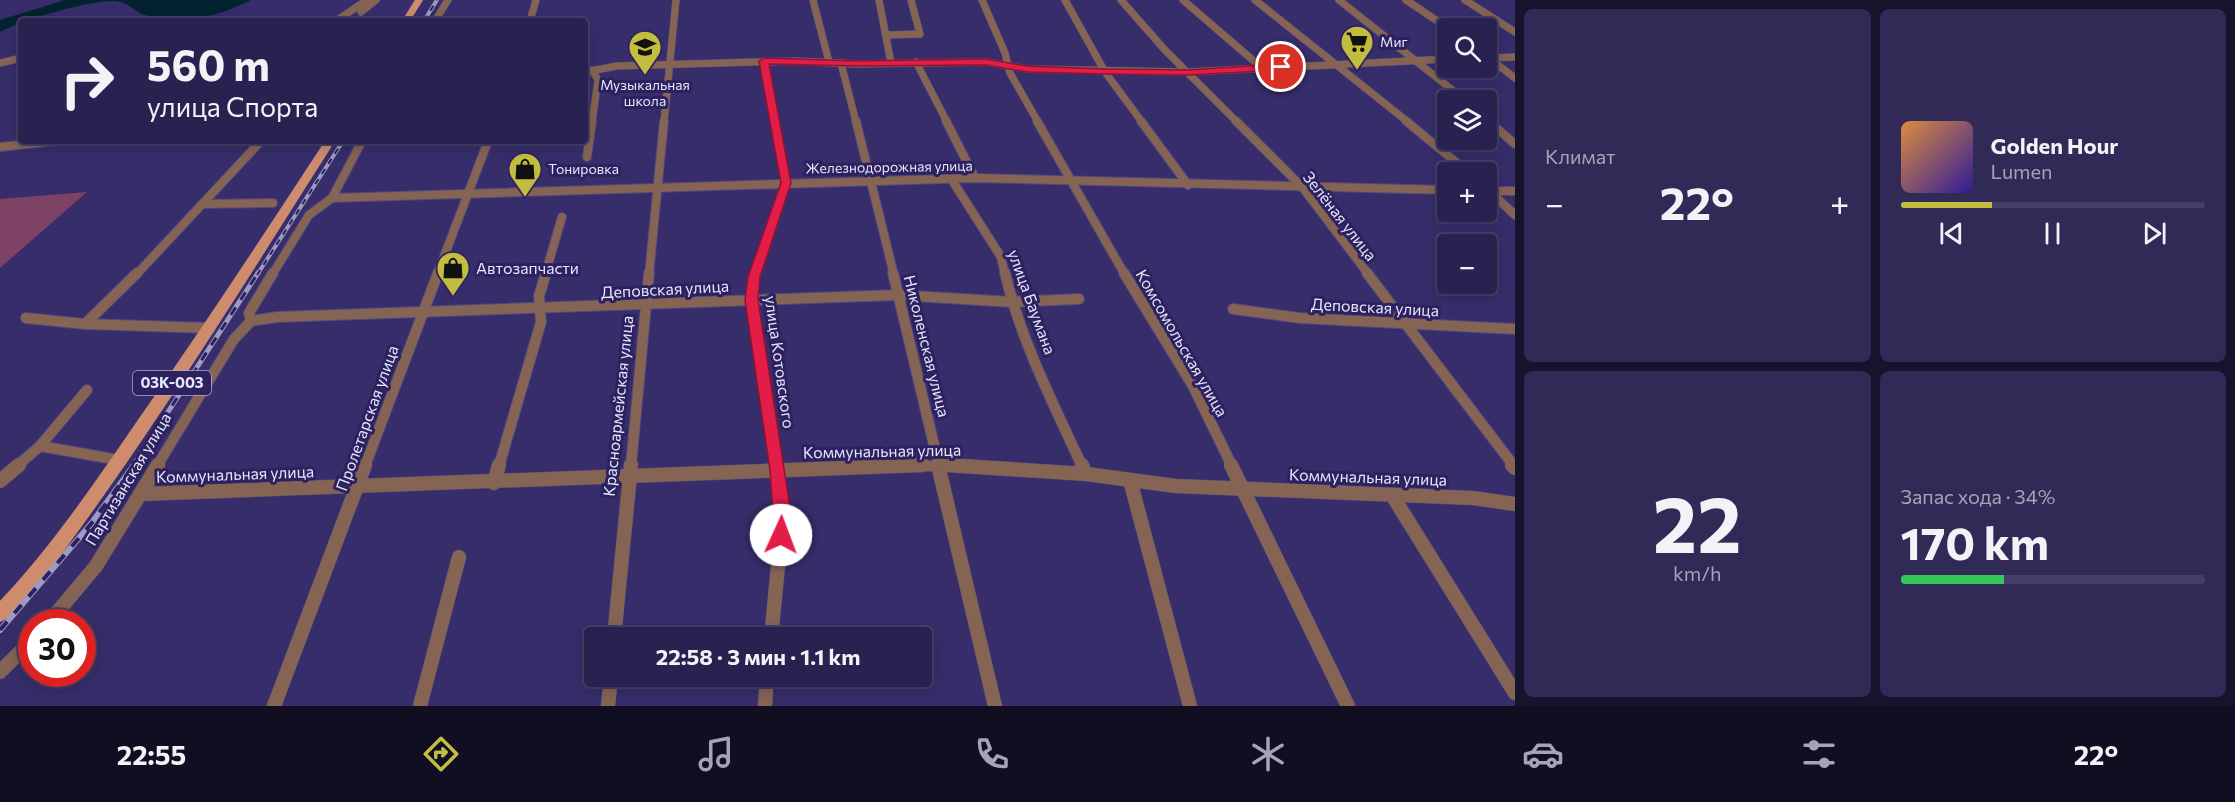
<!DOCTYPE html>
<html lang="ru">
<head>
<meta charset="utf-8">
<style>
	:root { --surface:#292250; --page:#312a57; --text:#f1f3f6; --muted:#a5a4b7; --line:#453f67; --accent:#c3bd3f }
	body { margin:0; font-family:Commissioner,sans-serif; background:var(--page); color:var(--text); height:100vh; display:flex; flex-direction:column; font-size:22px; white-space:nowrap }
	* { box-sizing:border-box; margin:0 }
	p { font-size:20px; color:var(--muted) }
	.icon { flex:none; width:33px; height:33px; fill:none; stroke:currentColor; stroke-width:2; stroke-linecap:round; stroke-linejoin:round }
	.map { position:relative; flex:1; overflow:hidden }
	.sheet { display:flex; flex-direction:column; gap:9px; padding:9px; background:#17132c; width:720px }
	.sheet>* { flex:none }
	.hud { position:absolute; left:18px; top:18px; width:570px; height:126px; border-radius:6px; box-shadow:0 3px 15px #0003,0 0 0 2px var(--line); background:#292250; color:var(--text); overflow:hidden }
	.controls { position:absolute; left:1437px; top:18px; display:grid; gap:12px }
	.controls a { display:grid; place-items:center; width:60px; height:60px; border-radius:6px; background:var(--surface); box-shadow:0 3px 15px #0003,0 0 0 2px var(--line); font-size:30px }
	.speed { position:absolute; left:18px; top:609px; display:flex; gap:12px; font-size:30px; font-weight:700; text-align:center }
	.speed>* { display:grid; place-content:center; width:78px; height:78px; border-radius:50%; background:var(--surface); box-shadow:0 3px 15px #0003,0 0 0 2px var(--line); line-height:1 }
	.speed .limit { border:9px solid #d22; background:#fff; color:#111 }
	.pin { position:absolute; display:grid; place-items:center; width:51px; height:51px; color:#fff; margin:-26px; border:3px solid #fff; border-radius:50%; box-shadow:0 2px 6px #0007 }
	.me { position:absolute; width:66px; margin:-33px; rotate:2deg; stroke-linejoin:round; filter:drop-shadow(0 0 4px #0008) }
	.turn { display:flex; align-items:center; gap:21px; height:126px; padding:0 30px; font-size:27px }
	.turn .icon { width:78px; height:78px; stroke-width:2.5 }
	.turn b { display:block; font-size:42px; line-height:51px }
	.big { font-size:45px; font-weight:700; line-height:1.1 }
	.sheet .tile { flex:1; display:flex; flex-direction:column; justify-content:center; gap:9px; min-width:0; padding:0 21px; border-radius:9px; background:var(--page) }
	.sheet .dial { align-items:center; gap:0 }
	.dial b { font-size:78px; line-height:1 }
	.song { display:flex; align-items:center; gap:18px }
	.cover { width:72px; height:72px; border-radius:9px; background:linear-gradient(135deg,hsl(30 70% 55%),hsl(250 70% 35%)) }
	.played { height:6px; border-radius:3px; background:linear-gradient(90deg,var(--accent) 30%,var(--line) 30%) }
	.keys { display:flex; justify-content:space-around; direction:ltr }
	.heat { display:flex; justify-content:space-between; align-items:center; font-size:33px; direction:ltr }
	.charge { height:9px; border-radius:4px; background:linear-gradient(90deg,#34c759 34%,var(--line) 0) }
	.sheet .tiles { flex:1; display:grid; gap:9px; grid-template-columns:repeat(2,1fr) }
	.trip { position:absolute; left:584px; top:627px; width:348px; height:60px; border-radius:6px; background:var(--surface); box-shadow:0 3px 15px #0003,0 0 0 2px var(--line); font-weight:700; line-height:60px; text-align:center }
	.tabs { display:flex; height:96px; justify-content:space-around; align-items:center; background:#100e20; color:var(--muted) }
	.tabs .icon { width:42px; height:42px }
	.tabs .on { color:var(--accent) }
	.tabs b { font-size:27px; color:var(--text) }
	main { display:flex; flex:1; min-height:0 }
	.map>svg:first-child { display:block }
	.green { fill:#7e4264 }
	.water { fill:#02232f }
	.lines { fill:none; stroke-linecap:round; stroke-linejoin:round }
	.minor-far3-casing { stroke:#4f477f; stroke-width:8 }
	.minor-far2-casing { stroke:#4f477f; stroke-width:10 }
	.minor-far1-casing { stroke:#4f477f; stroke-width:12 }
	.minor-casing { stroke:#4f477f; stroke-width:15 }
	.major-casing { stroke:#4f477f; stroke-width:1 }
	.minor-far3 { stroke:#856454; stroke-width:7 }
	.minor-far2 { stroke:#856454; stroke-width:8 }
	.minor-far1 { stroke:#856454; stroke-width:10 }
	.minor { stroke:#856454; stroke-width:14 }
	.major { fill:#ce8c6c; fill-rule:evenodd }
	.rail-far2-casing { stroke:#9e9ac1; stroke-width:4 }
	.rail-far1-casing { stroke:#9e9ac1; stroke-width:5 }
	.rail-casing { stroke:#9e9ac1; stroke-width:6 }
	.rail-far2 { stroke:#2d225f; stroke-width:2; stroke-dasharray:6; stroke-linecap:butt }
	.rail-far1 { stroke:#2d225f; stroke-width:3; stroke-dasharray:9; stroke-linecap:butt }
	.rail { stroke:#2d225f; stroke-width:4; stroke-dasharray:11; stroke-linecap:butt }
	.route { fill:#e11d48; stroke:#92132f; stroke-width:1.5 }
	.labels { text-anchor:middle; stroke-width:6; stroke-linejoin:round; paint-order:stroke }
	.far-poi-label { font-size:14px; fill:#e5e5fc; stroke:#2d225f; text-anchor:start }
	.far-street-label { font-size:14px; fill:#e5e5fc; stroke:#2d225f }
	.shield { fill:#2d225f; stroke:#aeaacd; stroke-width:1.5 }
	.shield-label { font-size:15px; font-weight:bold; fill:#e5e5fc }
	.street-label { font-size:16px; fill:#e5e5fc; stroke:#2d225f }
	.poi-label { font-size:16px; fill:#e5e5fc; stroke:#2d225f; text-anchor:start }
</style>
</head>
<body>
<main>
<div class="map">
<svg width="1515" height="706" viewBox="0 0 1515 706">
	<rect width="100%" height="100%" fill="#372d6b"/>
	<path class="green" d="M87 192 0 268V199Z"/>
	<path class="water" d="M65 0H251C218 17 185 24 148 16 135 13 129 2 115 1 85 1 25 19 0 32V20Z"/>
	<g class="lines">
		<g class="minor-far3-casing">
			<g id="minor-far3">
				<path d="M813 0 829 62"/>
				<path d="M879 0 891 63"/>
				<path d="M982 0 1005 53 1010 73 1038 122"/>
				<path d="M1065 0 1105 72 1142 122"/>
				<path d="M1121 0 1165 50 1237 122"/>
				<path d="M1183 0 1262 68"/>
				<path d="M1255 0 1408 122"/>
				<path d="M1339 0 1465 100"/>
				<path d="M1406 0 1448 28"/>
				<path d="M1465 0 1515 32"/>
				<path d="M361 12 376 0"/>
				<path d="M336 21 367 0"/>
				<path d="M435 21 448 0"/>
				<path d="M530 21 536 0"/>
				<path d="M887 35 920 34 911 0"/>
				<path d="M1486 56 1515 78"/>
				<path d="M1487 58 1515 57"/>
				<path d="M764 61 775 122"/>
				<path d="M916 62 947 122"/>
				<path d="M0 63 21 58"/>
				<path d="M841 63 856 122"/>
				<path d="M585 72 617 66 795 61 857 64 986 62 1027 69 1188 72 1448 59"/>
				<path d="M1486 119 1490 122"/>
				<path d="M592 122 598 80 592 70"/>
				<path d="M664 122 676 0"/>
			</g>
		</g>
		<g class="minor-far2-casing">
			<g id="minor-far2">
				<path d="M856 121 894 275"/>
				<path d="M946 121 975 178"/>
				<path d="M1037 121 1125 275"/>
				<path d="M1141 121 1188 185"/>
				<path d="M1236 121 1303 188 1369 275"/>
				<path d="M1406 121 1468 172"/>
				<path d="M1488 121 1515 144"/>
				<path d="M0 147 57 141"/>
				<path d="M587 157 592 121"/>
				<path d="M952 180 1001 257 1005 275"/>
				<path d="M1486 188 1515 215"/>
				<path d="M1487 191H1515"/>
				<path d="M332 198 975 178 1448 190"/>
				<path d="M203 204 273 203"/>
				<path d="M136 275 261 141"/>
				<path d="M272 275 309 215 332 198 362 141"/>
				<path d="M437 275 488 141"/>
				<path d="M545 275 562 217"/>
				<path d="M649 275 664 121"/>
				<path d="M755 275 786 183 775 121"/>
			</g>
		</g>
		<g class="minor-far1-casing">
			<g id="minor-far1">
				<path d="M755 273 751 300 776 466"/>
				<path d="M893 273 939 466"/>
				<path d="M1005 273C1021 341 1053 403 1082 466"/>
				<path d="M1124 273 1193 386 1232 466"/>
				<path d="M1367 273 1514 466"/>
				<path d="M1233 309 1300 318 1515 329"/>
				<path d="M26 318 85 324 210 328"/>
				<path d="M251 321 277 317 897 295 1012 302 1079 299"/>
				<path d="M85 324 137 273"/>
				<path d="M40 446 119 460"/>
				<path d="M17 466 40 446 87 390"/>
				<path d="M157 466 234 339 251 321 249 313 273 273"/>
				<path d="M365 466 438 273"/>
				<path d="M499 466 541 322 539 296 546 273"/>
				<path d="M631 466 649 273"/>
				<path d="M883 466H969"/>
			</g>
		</g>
		<g class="minor-casing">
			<g id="minor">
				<path d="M938 465 995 706"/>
				<path d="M946 465 1086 474 1176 486 1473 498 1515 504"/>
				<path d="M1082 465 1086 474"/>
				<path d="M1231 465 1348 706"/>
				<path d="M1512 465 1515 468"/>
				<path d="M1130 480 1190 706"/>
				<path d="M0 481 19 465"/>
				<path d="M494 483 499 465"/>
				<path d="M141 494 923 465"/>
				<path d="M1392 495 1515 693"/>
				<path d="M49 622 96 566 158 465"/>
				<path d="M614 638 631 465"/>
				<path d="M771 638 783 515 775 465"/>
				<path d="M0 672 32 640"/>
				<path d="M274 706 365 465"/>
				<path d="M420 706 459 557"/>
				<path d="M608 706 611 676"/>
				<path d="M765 706 767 676"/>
			</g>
		</g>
		<g class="major-casing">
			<g id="major">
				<path d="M415 0H423L410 21H402Z"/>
				<path d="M325 141H335C248 278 162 417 66 548 53 565 18 615 0 622V601C53 545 96 481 140 417 204 326 264 234 325 141Z"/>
			</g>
		</g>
		<use href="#minor-far3" class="minor-far3"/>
		<use href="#minor-far2" class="minor-far2"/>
		<use href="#minor-far1" class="minor-far1"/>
		<use href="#minor" class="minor"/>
		<use href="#major" class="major"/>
		<g class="rail-far2-casing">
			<g id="rail-far2">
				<path d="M424 21 437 0"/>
				<path d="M257 275 343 141"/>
			</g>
		</g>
		<g class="rail-far1-casing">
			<path id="rail-far1" d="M133 466 258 273"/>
		</g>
		<g class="rail-casing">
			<path id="rail" d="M0 630 91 524 134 465"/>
		</g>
		<use href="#rail-far2" class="rail-far2"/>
		<use href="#rail-far1" class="rail-far1"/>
		<use href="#rail" class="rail"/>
	</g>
	<path class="route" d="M764 58 857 61 986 59 1027 66 1105 69 1188 70 1281 64 1285 67 1281 70 1188 75 1105 74 1027 72 986 65 857 66 769 64 791 183 760 277 758 300 791 514 787 540 781 542 775 540 770 470 745 300 748 277 781 183 759 61Z"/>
	<defs>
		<g id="supermarket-pin" transform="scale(1.725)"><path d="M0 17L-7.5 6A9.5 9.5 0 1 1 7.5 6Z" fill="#c3bd3f" stroke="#2d225f"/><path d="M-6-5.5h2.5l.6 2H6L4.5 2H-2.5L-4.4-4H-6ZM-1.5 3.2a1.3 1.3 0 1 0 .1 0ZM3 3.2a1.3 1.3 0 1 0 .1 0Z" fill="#111"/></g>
		<g id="school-pin" transform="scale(1.725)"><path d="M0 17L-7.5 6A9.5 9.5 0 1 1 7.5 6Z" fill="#c3bd3f" stroke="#2d225f"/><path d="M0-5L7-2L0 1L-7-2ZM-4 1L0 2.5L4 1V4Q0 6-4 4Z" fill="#111"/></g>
		<g id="shop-pin" transform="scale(1.725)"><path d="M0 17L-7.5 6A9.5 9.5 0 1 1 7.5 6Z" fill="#c3bd3f" stroke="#2d225f"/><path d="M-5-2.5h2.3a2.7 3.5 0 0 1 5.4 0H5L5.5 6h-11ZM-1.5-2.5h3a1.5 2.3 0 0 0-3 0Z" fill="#111"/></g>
	</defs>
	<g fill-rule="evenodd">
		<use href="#supermarket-pin" x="1357" y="42"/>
		<use href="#school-pin" x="645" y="47"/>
		<use href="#shop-pin" x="525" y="169"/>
		<use href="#shop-pin" x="453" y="268"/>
	</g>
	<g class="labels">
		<g class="far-poi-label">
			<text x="1380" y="47">Миг</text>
			<text x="645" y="90" text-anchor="middle">Музыкальная<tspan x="645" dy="16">школа</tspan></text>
			<text x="548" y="174">Тонировка</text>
		</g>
		<g class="far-street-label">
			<text transform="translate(889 167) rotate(-1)" y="5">Железнодорожная улица</text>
		</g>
		<rect class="shield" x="133" y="371" width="78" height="24" rx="4.5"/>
		<g class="shield-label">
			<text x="172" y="388">03К-003</text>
		</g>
		<g class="street-label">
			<text transform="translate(1340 216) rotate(52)" y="6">Зелёная улица</text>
			<text transform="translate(665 289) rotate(-3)" y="6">Деповская улица</text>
			<text transform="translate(1032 302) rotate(70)" y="6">улица Баумана</text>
			<text transform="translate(1375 307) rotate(3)" y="6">Деповская улица</text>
			<text transform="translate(1182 343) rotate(60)" y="6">Комсомольская улица</text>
			<text transform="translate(927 346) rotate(76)" y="6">Николенская улица</text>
			<text transform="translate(780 362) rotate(82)" y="6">улица Котовского</text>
			<text transform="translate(618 406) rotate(-84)" y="6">Красноармейская улица</text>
			<text transform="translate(367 418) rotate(-70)" y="6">Пролетарская улица</text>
			<text transform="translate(882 451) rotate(-1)" y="6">Коммунальная улица</text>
			<text transform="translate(235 474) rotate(-2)" y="6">Коммунальная улица</text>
			<text transform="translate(1368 477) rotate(2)" y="6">Коммунальная улица</text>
			<text transform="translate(128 479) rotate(-59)" y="6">Партизанская улица</text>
		</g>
		<g class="poi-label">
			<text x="476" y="274">Автозапчасти</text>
		</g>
	</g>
</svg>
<div class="controls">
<a><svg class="icon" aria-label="search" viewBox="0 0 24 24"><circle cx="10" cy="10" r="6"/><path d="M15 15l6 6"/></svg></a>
<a><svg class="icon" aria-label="layers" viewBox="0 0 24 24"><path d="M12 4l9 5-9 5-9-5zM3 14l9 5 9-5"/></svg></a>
<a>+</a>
<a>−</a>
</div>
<div class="speed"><div class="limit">30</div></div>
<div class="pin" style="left:1281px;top:67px;background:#d93025"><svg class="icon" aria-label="arrive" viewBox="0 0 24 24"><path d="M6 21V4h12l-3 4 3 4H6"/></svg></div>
<svg class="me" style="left:781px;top:535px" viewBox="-20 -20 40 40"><circle r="19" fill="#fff"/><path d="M0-13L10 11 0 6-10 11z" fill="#e11d48"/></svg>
<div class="trip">22:58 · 3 мин · 1.1 km</div>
<div class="hud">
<div class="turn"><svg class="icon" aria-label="right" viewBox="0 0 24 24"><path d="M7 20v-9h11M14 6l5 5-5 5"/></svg><div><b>560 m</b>улица Спорта</div></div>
</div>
</div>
<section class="sheet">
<div class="tiles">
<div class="tile"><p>Климат</p>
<div class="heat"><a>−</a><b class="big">22°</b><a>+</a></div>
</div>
<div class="tile">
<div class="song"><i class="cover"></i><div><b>Golden Hour</b><p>Lumen</p></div></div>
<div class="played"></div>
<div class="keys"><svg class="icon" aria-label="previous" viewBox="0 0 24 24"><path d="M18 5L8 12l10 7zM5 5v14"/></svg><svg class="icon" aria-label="pause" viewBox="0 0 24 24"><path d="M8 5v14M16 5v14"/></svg><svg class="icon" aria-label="next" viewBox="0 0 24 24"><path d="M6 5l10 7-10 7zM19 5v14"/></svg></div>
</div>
<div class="tile dial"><b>22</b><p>km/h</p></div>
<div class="tile"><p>Запас хода · 34%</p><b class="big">170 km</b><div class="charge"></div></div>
</div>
</section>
</main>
<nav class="tabs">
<b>22:55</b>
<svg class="icon on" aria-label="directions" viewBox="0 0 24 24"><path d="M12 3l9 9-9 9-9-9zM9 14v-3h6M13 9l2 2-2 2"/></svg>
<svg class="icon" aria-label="music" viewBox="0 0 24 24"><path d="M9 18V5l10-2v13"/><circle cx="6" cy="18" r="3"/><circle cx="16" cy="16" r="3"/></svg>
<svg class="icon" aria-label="phone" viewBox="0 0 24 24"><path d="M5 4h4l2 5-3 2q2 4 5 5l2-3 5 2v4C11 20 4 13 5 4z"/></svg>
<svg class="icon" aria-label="climate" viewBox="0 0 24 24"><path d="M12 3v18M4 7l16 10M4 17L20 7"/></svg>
<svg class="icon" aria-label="car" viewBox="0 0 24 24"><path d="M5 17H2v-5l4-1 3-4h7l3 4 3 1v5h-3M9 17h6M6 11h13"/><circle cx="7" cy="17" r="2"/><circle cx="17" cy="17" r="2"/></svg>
<svg class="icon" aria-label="filters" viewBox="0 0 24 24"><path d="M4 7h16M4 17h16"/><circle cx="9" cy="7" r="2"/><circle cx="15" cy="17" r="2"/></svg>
<b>22°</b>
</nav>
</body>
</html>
